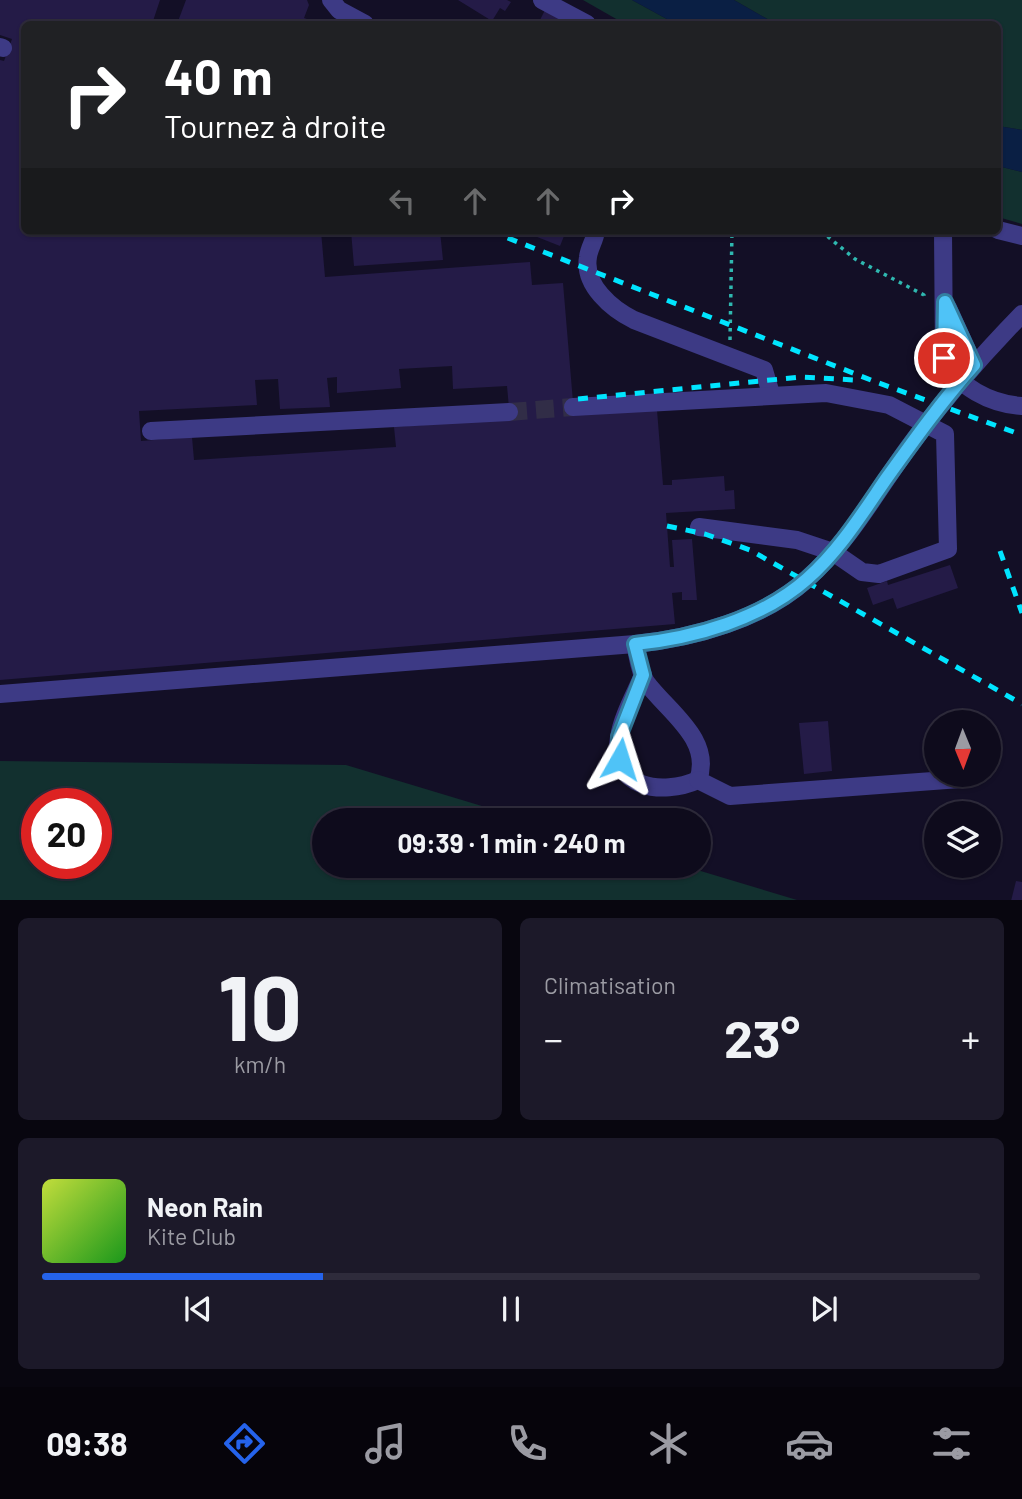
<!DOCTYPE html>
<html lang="fr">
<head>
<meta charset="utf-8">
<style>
	:root { --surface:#0e0b1c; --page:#1c1929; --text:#f1f3f6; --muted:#9b9ba3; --line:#2e2b3b; --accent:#2563eb }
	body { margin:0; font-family:Barlow,sans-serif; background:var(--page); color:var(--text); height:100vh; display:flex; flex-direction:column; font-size:26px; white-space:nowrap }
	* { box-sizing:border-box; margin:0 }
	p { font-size:23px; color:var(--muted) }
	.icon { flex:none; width:38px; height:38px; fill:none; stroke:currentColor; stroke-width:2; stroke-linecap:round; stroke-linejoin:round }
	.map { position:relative; height:900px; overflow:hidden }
	.side { display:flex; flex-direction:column; gap:18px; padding:18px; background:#08060f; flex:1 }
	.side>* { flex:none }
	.hud { position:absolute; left:21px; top:21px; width:980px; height:214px; border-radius:10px; box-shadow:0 2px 5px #0004,0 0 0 2px var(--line); background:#202124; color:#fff; overflow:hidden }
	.needle { width:46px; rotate:179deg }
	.controls { position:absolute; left:924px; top:710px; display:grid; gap:14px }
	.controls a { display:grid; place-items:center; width:77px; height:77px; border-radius:50%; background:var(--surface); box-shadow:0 2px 5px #0004,0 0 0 2px var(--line); font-size:35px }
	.speed { position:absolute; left:21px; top:788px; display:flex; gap:14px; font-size:35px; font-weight:700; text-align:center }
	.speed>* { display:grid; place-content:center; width:91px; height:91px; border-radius:50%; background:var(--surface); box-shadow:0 2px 5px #0004,0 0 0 2px var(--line); line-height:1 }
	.speed .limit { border:10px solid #d22; background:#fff; color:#111 }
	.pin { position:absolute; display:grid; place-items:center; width:60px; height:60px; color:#fff; margin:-30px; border:4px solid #fff; border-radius:50%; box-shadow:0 2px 7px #0007 }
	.me { position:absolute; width:77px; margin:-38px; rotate:6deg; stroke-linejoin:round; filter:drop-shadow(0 0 5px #0008) }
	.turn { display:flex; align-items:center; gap:24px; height:147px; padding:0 28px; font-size:32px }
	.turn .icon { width:91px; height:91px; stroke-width:2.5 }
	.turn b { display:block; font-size:49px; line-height:60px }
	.lanes { display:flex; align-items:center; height:66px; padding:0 28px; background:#0003; justify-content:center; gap:35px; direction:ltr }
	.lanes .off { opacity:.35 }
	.big { font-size:52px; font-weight:700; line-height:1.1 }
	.side .widget { flex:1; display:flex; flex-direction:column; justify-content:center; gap:10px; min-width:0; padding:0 24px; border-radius:10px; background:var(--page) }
	.side .dial { align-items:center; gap:0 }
	.dial b { font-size:91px; line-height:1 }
	.song { display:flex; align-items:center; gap:21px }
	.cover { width:84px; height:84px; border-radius:10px; background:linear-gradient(135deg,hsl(70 70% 55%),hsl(120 70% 35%)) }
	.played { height:7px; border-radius:4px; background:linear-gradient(90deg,var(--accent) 30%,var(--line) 30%) }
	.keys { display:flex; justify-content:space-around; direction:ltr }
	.heat { display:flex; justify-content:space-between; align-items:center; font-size:38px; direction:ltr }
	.side .tiles { flex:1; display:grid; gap:18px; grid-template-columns:1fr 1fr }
	.widget:last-child { grid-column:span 2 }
	.trip { position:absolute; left:312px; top:808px; width:399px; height:70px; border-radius:35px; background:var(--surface); box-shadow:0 2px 5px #0004,0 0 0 2px var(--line); font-weight:700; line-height:70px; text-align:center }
	.tab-bar { display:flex; height:112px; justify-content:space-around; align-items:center; background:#06040b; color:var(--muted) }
	.tab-bar .icon { width:49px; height:49px }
	.tab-bar .selected { color:var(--accent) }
	.tab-bar b { font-size:32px; color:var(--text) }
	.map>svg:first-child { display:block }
	.green { fill:#12302f; fill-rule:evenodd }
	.water { fill:#0a1f44 }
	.building { fill:#241b47; fill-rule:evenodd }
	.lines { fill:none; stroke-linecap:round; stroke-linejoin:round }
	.minor-tunnel { stroke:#312d47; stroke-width:18; stroke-dasharray:18 9; stroke-linecap:butt }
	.path { stroke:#2fb8b0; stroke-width:3.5; stroke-dasharray:3.5 5; stroke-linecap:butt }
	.minor { stroke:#3d3a85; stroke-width:18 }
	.rail { stroke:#00e5ff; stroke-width:5; stroke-dasharray:10 9; stroke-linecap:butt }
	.route-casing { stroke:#337fa1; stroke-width:18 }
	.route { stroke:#4fc3f7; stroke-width:12 }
</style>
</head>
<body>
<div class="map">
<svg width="1022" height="901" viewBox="0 0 1022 901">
	<rect width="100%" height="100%" fill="#130f26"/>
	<g class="green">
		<path d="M583 0H632L676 24H625Z"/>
		<path d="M734 0H1022V130L998 126V24H776Z"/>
		<path d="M998 166 1022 172V224L998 217Z"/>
		<path d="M0 761 346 765 532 821H324V866H684L797 900H0ZM37 803H96V863H37Z"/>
	</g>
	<g class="water">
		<path d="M632 0H734L776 24H676Z"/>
		<path d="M998 126 1022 130V172L998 166Z"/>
	</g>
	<g class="building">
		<path d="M0 0H160L152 24H24V231H321L325 277 530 262 532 285 563 283 574 414 657 410 663 485H672V480L724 476 725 491 734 490 735 509 666 513 670 567H674L672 540 692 539 697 600H682V592L672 593 675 624 0 680V60L4 61 12 39 0 35ZM452 366 453 389 507 386 510 419 394 427 396 447 194 460 192 437 141 441 139 411 257 405 255 380 278 379 280 409 330 407 327 378 337 377V393L401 388 399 369Z"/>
		<path d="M186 0H307L309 5 304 18 321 24H177Z"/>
		<path d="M458 0H507L511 2 505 11 500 8 492 21Z"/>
		<path d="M545 10 574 24H544L539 22Z"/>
		<path d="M351 231H440L443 260 354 266Z"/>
		<path d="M522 231H566L560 246Z"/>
		<path d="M950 565 958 588 897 609 893 598 873 605 867 588 887 581 888 585Z"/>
		<path d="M828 721 832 771 804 774 799 723Z"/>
		<path d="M1016 881 1022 882V901H1011Z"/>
	</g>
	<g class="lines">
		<path class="minor-tunnel" d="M509 412 573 407"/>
		<g class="path">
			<path d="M821 231 855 259 924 295V298"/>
			<path d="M730 340 732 231"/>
		</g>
		<g class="minor">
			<path d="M331 0 339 10 365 24"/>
			<path d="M542 0 587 24"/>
			<path d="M0 47 3 48"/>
			<path d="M998 230 1022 236"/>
			<path d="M596 231C595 240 589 248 588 257 583 285 612 309 634 320L764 370 771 394"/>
			<path d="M943 231 944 358C957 387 991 404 1022 406"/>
			<path d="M948 308 974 365"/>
			<path d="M573 407 826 393 889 405 945 434 948 549 879 574 862 572 833 552 797 540 699 527"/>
			<path d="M151 431 509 412"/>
			<path d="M635 644C638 656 639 671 646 682 667 711 713 739 698 780 662 796 610 789 619 737 622 717 635 694 643 675"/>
			<path d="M0 694 635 644C694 638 763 619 807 579 849 542 876 492 908 448 943 400 981 356 1022 314"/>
			<path d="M698 780 730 796 960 779"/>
		</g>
		<g class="rail">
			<path d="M490 231 876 382 1022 435"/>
			<path d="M578 399 801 377 855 380"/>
			<path d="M667 526 705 534 750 550 1022 704"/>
			<path d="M1000 551 1022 613"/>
		</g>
	</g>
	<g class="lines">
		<g class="route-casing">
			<path id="route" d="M620 759 619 737 643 675 635 644C694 638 762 619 807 579 839 551 862 514 886 479 914 440 942 401 974 365L945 302 944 358"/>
		</g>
		<use href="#route" class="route"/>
	</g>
</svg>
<div class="controls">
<a><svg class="needle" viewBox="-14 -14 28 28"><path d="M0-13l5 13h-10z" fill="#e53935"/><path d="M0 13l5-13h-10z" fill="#9b9ba3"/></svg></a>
<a><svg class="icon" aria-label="layers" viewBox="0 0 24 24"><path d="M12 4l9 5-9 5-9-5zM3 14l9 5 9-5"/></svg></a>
</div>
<div class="speed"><div class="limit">20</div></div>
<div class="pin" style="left:944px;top:358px;background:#d93025"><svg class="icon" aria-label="arrive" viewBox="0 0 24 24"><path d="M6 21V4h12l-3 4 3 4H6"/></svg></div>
<svg class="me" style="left:620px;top:759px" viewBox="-20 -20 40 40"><path d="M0-17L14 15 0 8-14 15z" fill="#4fc3f7" stroke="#fff" stroke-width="4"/></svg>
<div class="trip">09:39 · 1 min · 240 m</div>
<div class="hud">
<div class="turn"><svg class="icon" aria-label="right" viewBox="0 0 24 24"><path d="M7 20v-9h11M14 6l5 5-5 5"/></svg><div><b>40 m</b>Tournez à droite</div></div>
<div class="lanes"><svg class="icon off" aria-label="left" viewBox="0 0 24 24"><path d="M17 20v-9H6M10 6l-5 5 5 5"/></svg><svg class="icon off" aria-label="ahead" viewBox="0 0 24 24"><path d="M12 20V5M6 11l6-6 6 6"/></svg><svg class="icon off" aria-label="ahead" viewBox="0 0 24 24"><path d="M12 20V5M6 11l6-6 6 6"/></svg><svg class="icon" aria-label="right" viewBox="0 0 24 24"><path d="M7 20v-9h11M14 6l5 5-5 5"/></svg></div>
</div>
</div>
<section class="side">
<div class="tiles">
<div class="widget dial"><b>10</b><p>km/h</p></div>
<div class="widget"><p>Climatisation</p>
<div class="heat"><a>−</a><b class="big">23°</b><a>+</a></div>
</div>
<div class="widget">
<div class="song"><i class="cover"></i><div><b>Neon Rain</b><p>Kite Club</p></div></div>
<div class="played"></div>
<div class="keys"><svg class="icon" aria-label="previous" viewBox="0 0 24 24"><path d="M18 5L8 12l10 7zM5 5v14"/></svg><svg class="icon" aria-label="pause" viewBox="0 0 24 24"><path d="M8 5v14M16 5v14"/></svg><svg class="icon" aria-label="next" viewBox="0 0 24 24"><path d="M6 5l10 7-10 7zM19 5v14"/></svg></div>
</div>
</div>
</section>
<nav class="tab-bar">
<b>09:38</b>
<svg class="icon selected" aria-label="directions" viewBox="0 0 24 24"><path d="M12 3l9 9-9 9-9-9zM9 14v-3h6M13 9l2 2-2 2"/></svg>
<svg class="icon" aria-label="music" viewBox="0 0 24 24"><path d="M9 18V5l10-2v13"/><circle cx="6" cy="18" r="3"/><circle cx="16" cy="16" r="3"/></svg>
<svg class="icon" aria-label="phone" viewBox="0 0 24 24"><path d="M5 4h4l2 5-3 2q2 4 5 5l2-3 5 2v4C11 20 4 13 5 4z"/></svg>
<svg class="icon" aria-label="climate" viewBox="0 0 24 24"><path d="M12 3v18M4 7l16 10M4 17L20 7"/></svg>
<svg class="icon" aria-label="car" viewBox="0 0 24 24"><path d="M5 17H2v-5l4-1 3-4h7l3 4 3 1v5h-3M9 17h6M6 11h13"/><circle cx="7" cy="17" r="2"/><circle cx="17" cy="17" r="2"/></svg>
<svg class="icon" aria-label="filters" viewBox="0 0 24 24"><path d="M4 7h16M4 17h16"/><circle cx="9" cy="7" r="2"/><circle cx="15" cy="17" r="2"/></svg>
</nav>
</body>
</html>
